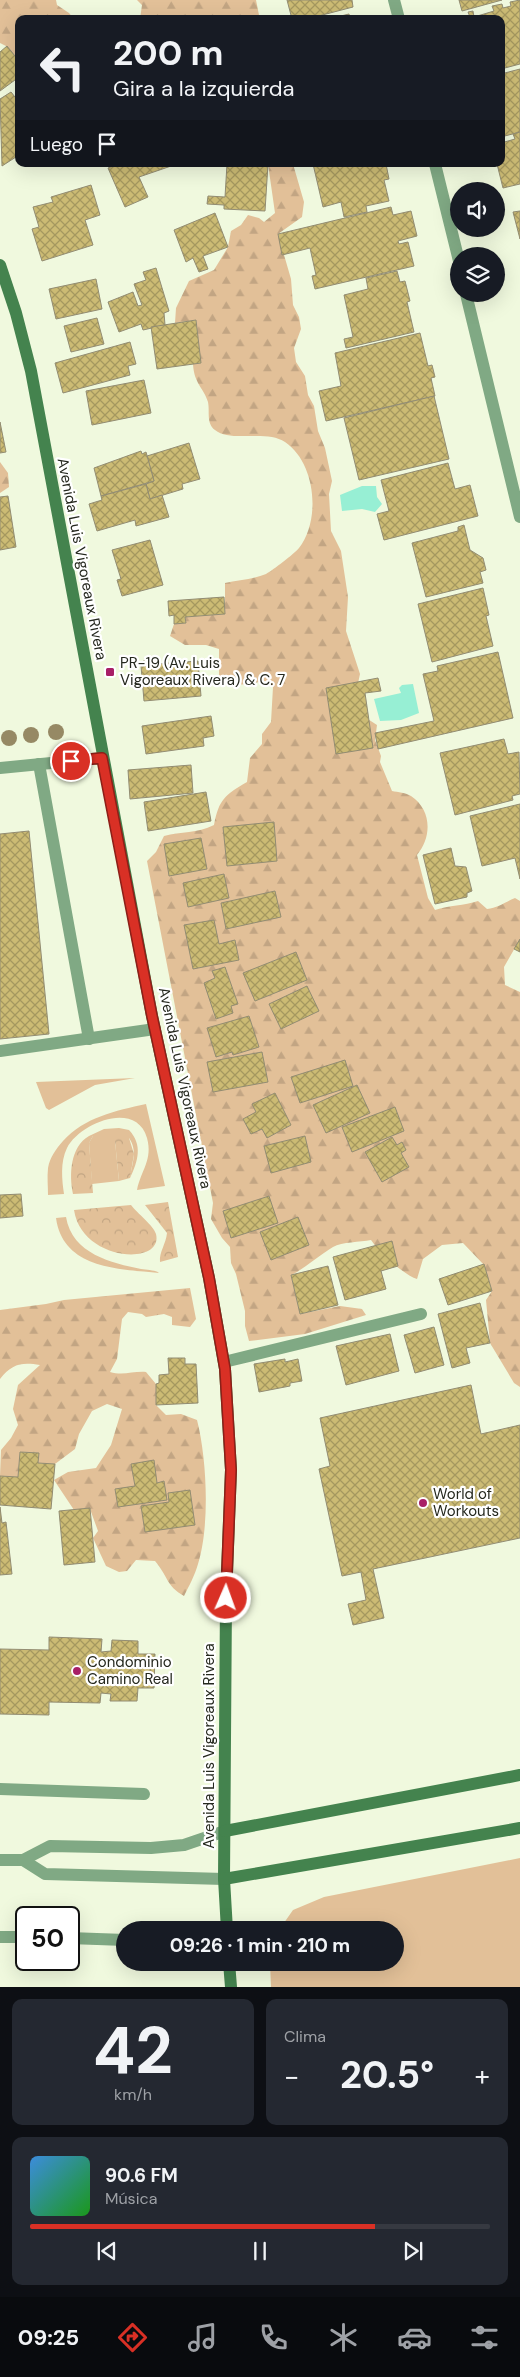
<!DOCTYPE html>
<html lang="es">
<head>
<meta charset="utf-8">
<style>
	:root { --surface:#171b24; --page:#242831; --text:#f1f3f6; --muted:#9ea1a6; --line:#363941; --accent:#d93025 }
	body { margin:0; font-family:"DM Sans",sans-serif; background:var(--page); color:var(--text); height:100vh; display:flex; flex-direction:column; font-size:19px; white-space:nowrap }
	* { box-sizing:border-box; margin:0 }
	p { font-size:16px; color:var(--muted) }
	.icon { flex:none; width:28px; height:28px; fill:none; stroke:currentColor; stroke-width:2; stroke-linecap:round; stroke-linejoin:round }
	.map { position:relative; height:1987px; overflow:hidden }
	.side { display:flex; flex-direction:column; gap:12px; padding:12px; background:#0d0f14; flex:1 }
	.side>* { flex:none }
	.banner { position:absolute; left:15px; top:15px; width:490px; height:152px; border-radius:10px; box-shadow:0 5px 20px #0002; background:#171b24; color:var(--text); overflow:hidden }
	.tools { position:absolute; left:450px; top:182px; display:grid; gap:10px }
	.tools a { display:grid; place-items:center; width:55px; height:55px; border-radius:50%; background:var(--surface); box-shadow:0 5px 20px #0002; font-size:25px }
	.speed { position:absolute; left:15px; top:1906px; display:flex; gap:10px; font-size:25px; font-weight:700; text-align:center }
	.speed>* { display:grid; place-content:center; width:65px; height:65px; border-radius:50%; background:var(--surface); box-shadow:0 5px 20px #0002; line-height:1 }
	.speed .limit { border:2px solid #111; border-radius:8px; background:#fff; color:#111 }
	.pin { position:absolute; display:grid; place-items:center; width:42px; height:42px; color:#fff; margin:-21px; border:2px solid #fff; border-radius:50%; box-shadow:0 1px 5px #0007 }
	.me { position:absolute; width:55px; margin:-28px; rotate:2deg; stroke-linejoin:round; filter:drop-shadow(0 0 4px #0008) }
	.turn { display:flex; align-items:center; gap:18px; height:105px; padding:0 15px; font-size:22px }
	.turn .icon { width:65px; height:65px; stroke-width:2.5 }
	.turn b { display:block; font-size:35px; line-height:42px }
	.then { display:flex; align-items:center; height:48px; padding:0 15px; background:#0003; gap:10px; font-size:19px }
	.big { font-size:38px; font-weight:700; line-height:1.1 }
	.side .card { flex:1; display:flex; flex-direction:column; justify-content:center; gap:8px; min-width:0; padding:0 18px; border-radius:10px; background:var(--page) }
	.side .dial { align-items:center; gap:0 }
	.dial b { font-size:65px; line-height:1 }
	.song { display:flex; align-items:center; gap:15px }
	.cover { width:60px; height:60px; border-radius:8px; background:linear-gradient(135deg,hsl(210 70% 55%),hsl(120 70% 35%)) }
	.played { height:5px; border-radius:2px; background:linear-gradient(90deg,var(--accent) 75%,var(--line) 75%) }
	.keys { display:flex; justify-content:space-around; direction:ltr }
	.heat { display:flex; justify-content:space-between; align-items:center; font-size:28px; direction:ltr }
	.side .tiles { flex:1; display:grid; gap:12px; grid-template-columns:1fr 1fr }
	.card:last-child { grid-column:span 2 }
	.trip { position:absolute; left:116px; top:1921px; width:288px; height:50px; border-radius:25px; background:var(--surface); box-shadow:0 5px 20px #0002; font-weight:700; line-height:50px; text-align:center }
	.menu { display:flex; height:80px; justify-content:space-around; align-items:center; background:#090b0e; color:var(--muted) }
	.menu .icon { width:35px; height:35px }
	.menu .active { color:var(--accent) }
	.menu b { font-size:22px; color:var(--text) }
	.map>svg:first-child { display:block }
	.grass { fill:#e2c098 }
	.forest { fill:url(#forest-firs) }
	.park { fill:url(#park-crowns) }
	.water { fill:#97efd4 }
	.building { fill:url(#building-cross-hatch); stroke:#928c72 }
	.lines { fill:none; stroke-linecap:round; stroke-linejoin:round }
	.service { stroke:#80a984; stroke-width:12 }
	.minor { stroke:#80a984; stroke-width:12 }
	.secondary { stroke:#44834e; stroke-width:12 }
	.tree { fill:#968964 }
	.route-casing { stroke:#8d1f18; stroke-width:12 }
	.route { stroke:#d93025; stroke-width:9 }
	.poi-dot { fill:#a81f66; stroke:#fff; stroke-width:2 }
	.labels { text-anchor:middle; stroke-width:4.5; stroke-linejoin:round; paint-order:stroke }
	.street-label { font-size:15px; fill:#25281e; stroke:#fff }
	.poi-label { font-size:15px; fill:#25281e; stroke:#fff; text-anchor:start }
</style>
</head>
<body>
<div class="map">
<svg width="520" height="1987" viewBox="0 0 520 1987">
	<defs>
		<pattern id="forest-firs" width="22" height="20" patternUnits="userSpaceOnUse" patternTransform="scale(1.25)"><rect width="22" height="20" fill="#e2c098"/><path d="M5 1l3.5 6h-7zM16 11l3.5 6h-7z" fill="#c2a583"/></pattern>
		<pattern id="park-crowns" width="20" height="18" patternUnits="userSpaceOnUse" patternTransform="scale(1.25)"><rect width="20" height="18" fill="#e2c098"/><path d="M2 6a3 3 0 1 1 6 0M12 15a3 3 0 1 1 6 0" fill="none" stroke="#c2a583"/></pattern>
		<pattern id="building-cross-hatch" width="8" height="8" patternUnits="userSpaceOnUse" patternTransform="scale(1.25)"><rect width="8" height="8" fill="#ccbb74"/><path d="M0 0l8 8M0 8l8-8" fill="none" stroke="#a5985f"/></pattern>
	</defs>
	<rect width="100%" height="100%" fill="#f0f9de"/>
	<g class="grass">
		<path d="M135 1078 95 1085 49 1110 46 1108 36 1082Z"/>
		<path d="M146 1104 165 1186 137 1190C141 1170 153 1160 147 1138 136 1100 80 1123 67 1148 60 1162 62 1180 64 1194L48 1195C48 1187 47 1177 48 1168 50 1157 56 1149 63 1141 85 1117 115 1111 146 1104Z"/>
		<path d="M119 1128 129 1130C143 1145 138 1161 130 1178 132 1163 138 1151 129 1138L115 1141 119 1181 92 1184 89 1143 93 1136H89L104 1129Z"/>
		<path d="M66 1217C72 1254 112 1263 141 1269 147 1270 156 1270 159 1273 119 1269 63 1269 56 1218Z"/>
		<path d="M520 1858V1987H271L270 1963 395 1962V1930H279L293 1910 324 1897Z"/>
	</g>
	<g class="forest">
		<path d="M0 0H56L57 5 69 13 74 19H19V61L8 47 0 43Z"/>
		<path d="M137 0H256L259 15 263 19H140L142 5Z"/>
		<path d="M268 164H293L304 202 302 217 278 234 291 279 293 305 299 317 301 329 294 348 296 362 305 376 308 395 314 406 318 431 325 448 332 481 329 494 331 531 341 551 348 597 346 631 360 674 357 688 360 714 377 725 375 740 381 756 380 762 392 791C398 792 406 793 411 796 432 810 432 837 417 855L428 898 435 910C449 905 464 906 478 901L487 909C498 908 505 902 515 898L520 901V939L504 967 505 985 520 992V1387L514 1383 490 1343 486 1300 492 1291 484 1265 463 1243 442 1245 423 1259 417 1279C404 1275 379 1252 371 1240 360 1242 342 1242 333 1247 321 1254 300 1272 291 1275L300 1314 340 1306 362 1309 366 1315 305 1334 249 1341 245 1326V1311L236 1274 231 1263 230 1247 222 1238 211 1219 213 1203 147 861 156 852 164 836C181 831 197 834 214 825 219 799 225 795 247 782L250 758 262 744V734L271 722 273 687 266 681C246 684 237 689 219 675V649L206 645H185L170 636 174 624 186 623 185 617 225 614V583C238 580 254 579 266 574 273 570 294 554 299 548 321 520 316 463 285 442 266 429 231 443 215 430 206 423 210 412 208 402 204 388 194 384 193 364L201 363 196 320 175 323 176 308 189 281 214 270 228 247 231 231 241 225 248 215 259 218 264 222 275 213Z"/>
		<path d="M0 462 8 473 9 487 0 493Z"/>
		<path d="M190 1288 196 1319 190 1327 172 1325V1317L164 1314 146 1317 142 1314 128 1312 122 1319 117 1359 110 1372C123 1376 133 1371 146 1372L156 1384V1405L166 1415 181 1414 197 1420C207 1459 210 1526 198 1564 195 1575 189 1586 184 1596 166 1586 168 1576 155 1561L136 1560 127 1571 119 1572 106 1566 93 1538 98 1531 90 1509 74 1510 54 1480 68 1472 96 1468 111 1445 122 1409 107 1404 92 1411 79 1434 75 1449 55 1464 38 1463 39 1453 20 1452 18 1477 0 1476 1 1450 11 1438 18 1425 13 1409 18 1385 40 1365C21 1362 12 1364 0 1379V1310L46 1304 64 1300Z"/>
	</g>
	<g class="park">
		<path d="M117 1133 129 1138 134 1154 130 1178 119 1181 115 1141 109 1134Z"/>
		<path d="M89 1136H93L89 1143 93 1193 73 1194C69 1175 70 1147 89 1136Z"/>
		<path d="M168 1202 178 1257 160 1262C159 1252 166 1244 167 1233L145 1205Z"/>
		<path d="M131 1205C137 1213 154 1226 156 1234 164 1266 82 1262 74 1210Z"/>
	</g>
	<g class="water">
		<path d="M362 486H376L377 497 382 504 375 512 362 509 342 511 340 495Z"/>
		<path d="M413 684 419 713 401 720 380 721 374 699 401 693 399 688 402 685Z"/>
	</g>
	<g class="building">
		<path d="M287 0H352L353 7 307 19H292Z"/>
		<path d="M459 0H502L462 11Z"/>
		<path d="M520 0V64L501 69V19H465L470 17 468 12 473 11 474 17 494 11 492 6 502 4 503 8 511 6 510 2Z"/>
		<path d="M349 14 350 19H329Z"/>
		<path d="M7 46 19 61V77L0 91V52Z"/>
		<path d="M520 69V132L501 137V74Z"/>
		<path d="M11 92 19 102V155L2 166 0 99Z"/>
		<path d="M520 132V184L503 188 497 164H501V143L515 139 513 134Z"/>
		<path d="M118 164H177L139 177 148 197 125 207 108 168Z"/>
		<path d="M227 164H268L265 211 224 209V205L207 204 208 196 225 197Z"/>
		<path d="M313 164H386L389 179 384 180 389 201 366 206 367 212 344 217 341 202 323 207Z"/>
		<path d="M91 185 100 215 85 220 93 245 42 261 32 229 39 227 33 207 53 202 51 197Z"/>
		<path d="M391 207 393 215 411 211 417 236 398 241 399 244 408 242 414 266 315 289 312 276 316 275 310 248 282 255 278 234Z"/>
		<path d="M520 211V239L513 212Z"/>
		<path d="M215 213 228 247 203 256 208 269 199 272 193 258 186 262 174 230Z"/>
		<path d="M156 268 169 311 164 313 165 325 143 330 141 324 119 332 108 302 133 292 138 306 142 305 134 284 146 280 143 272Z"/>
		<path d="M397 271 400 282 405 281 410 301 407 302 414 332 346 348 344 339 353 337 344 295 368 289 366 278Z"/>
		<path d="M96 279 102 309 56 319 49 289Z"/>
		<path d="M97 318 104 344 71 352 64 326Z"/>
		<path d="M196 320 201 363 157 369 151 327Z"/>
		<path d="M420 333 428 366 432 365 435 377 431 378 435 396 326 421 319 391 341 386 335 353Z"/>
		<path d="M130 342 136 364 128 366 130 375 63 393 55 363Z"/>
		<path d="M144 380 151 413 92 425 86 391Z"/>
		<path d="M434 396 449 459 359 480 344 418Z"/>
		<path d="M0 422 6 452 0 453Z"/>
		<path d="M189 443 200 479 182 484 183 489 150 499 146 484 154 481 147 456Z"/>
		<path d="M141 451 142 454 146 452 154 481 101 496 94 468Z"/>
		<path d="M448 463 455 489 470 485 478 516 384 540 377 514 389 511 381 480Z"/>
		<path d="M146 484 150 499 162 495 169 517 136 526 135 520 97 531 89 504 102 500 101 496Z"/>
		<path d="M8 496 16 547 0 550V497Z"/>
		<path d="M464 525 470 550 483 558 486 570 480 572 483 583 426 597 412 543 458 531V527Z"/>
		<path d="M150 540 163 585 122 596 117 580 121 579 112 550Z"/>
		<path d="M483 588 489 615 486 616 493 646 432 662 418 604Z"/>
		<path d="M224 597 225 614 185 617 186 623 174 624V615L169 616 168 601Z"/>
		<path d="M498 652 513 718 378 749 375 733 434 721 423 674 438 671 437 666Z"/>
		<path d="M144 660H158V664L198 661 201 696 144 701 141 666H144Z"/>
		<path d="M378 678 381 691 365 693 373 748 336 754 326 688Z"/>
		<path d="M211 716 214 736 203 738 204 746 146 754 142 726Z"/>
		<path d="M504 739 508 754 519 752 520 794 512 796 513 800 455 815 440 753Z"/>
		<path d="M191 765 193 793 130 799 128 770Z"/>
		<path d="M206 792 211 821 148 831 144 802Z"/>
		<path d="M520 804V879L515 858 482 866 470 816Z"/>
		<path d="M274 822 277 861 227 866 223 827Z"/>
		<path d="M29 831 49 1034 0 1039V834Z"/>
		<path d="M201 838 207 869 169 876 164 844Z"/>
		<path d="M451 848 455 866 466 867 472 891 467 893V897L435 904 423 855Z"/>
		<path d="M224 874 229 898 188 907 183 883Z"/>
		<path d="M275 891 281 917 226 929 221 903Z"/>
		<path d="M214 920 219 944 235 940 239 960 193 969 184 925Z"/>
		<path d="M520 939V952L514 949Z"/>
		<path d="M296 952 307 980 255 1001 243 973Z"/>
		<path d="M225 967 238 1004 231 1006 233 1013 216 1019 204 983 215 978 212 971Z"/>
		<path d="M307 986 319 1011 281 1029 269 1004Z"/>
		<path d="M249 1016 259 1047 233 1055 232 1052 216 1057 207 1028Z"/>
		<path d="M262 1052 268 1082 213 1092 207 1062Z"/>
		<path d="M345 1060 353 1086 300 1103 291 1077Z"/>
		<path d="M357 1085 370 1113 326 1133 313 1105Z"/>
		<path d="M275 1093 291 1125 267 1138 262 1129 251 1134 243 1119 256 1112 252 1104Z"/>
		<path d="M395 1107 404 1131 352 1152 342 1127Z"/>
		<path d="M305 1136 311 1162 271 1173 264 1146Z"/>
		<path d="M392 1137 397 1145 402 1142 406 1150 401 1153 409 1167 382 1182 365 1152Z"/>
		<path d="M21 1194 23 1216 0 1218V1195Z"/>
		<path d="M269 1196 278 1223 231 1238 223 1211Z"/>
		<path d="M298 1217 309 1245 271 1260 260 1232Z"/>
		<path d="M392 1241 398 1266 381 1271 386 1289 345 1300 333 1257Z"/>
		<path d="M484 1264 492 1291 448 1305 439 1279Z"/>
		<path d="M328 1266 338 1305 300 1314 291 1275Z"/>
		<path d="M480 1303 490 1343 466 1348 470 1363 452 1368 438 1314Z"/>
		<path d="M434 1327 444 1365 415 1373 404 1335Z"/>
		<path d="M390 1334 399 1371 346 1385 336 1346Z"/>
		<path d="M168 1358H185V1364H196L198 1403 156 1405V1384L159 1383V1375L169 1374Z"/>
		<path d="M285 1359V1362L298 1359 302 1381 290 1383V1386L259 1392 254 1364Z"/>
		<path d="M471 1385 481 1434 520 1425V1538L373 1569 384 1618 353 1625 348 1604 366 1600 361 1572 342 1576 319 1469 330 1466 320 1418Z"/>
		<path d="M20 1452 39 1453 38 1463 55 1464 51 1509 0 1505V1476L18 1477Z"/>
		<path d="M154 1460 157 1483 164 1481 167 1500 118 1507 115 1489 135 1486 131 1464Z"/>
		<path d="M190 1490 195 1525 145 1532 141 1506 169 1502 168 1493Z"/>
		<path d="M0 1507 2 1523 6 1522 12 1574 0 1575Z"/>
		<path d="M90 1508 95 1562 64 1565 59 1511Z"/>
		<path d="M49 1637 102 1639 101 1652 111 1651 112 1640 138 1641V1654H155L154 1688H138L137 1701H110L111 1694 101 1693 100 1703 49 1702V1715L0 1714V1649L49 1650Z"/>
	</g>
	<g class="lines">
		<g class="service">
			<path d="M39 764 89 1039"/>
			<path d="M0 768 102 758"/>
			<path d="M0 1051 155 1029"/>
			<path d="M0 1789 144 1794"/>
			<path d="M0 1860H23"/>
			<path d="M224 1879 45 1874 23 1860 50 1846 151 1848 184 1845 225 1831"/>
			<path d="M0 1937H26"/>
			<path d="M69 1938 125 1940"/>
		</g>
		<g class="minor">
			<path d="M394 0 399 19"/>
			<path d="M435 164 459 261"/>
			<path d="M466 294 520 517"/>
			<path d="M224 1362 421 1314"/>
		</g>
		<g class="secondary">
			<path d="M0 265 16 313 31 371 152 1016 209 1278 225 1369 231 1470 226 1598 224 1879 227 1930"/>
			<path d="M225 1831 520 1775"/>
			<path d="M224 1879 520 1828"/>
			<path d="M229 1962 231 1987"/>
		</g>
	</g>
	<g class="tree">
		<circle cx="56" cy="732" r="8"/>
		<circle cx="31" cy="735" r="8"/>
		<circle cx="9" cy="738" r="8"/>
	</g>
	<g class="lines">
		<g class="route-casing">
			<path id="route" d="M71 761 102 758 152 1016 209 1278 225 1369 231 1470 226 1598"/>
		</g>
		<use href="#route" class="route"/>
	</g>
	<g class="poi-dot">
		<rect x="105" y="667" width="10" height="10" rx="2.5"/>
		<circle cx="423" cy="1503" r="5"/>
		<circle cx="77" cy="1671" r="5"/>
	</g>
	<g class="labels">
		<g class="street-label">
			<text transform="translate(82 559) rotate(79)" y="5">Avenida Luis Vigoreaux Rivera</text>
			<text transform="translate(185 1088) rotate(78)" y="5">Avenida Luis Vigoreaux Rivera</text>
			<text transform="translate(209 1746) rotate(-90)" y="5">Avenida Luis Vigoreaux Rivera</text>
		</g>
		<g class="poi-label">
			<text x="120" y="668">PR-19 (Av. Luis<tspan x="120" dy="17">Vigoreaux Rivera) &amp; C. 7</tspan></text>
			<text x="433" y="1499">World of<tspan x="433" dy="17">Workouts</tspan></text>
			<text x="87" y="1667">Condominio<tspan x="87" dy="17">Camino Real</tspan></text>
		</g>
	</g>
</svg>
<div class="tools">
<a><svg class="icon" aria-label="sound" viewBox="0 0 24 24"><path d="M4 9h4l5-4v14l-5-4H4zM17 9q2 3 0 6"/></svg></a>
<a><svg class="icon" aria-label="layers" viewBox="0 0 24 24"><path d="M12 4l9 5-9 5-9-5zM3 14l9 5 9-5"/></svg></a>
</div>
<div class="speed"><div class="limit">50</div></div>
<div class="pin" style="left:71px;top:761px;background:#d93025"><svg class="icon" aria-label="arrive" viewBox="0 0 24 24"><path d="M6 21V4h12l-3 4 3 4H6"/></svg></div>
<svg class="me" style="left:226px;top:1598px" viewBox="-20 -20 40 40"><circle r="17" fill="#d93025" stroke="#fff" stroke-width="3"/><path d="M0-11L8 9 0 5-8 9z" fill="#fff"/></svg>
<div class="trip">09:26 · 1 min · 210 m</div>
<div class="banner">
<div class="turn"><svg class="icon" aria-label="left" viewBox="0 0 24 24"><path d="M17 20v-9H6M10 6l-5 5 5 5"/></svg><div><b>200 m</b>Gira a la izquierda</div></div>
<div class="then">Luego<svg class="icon" aria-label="arrive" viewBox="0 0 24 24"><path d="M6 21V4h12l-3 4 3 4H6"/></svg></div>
</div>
</div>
<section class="side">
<div class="tiles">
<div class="card dial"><b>42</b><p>km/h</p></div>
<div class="card"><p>Clima</p>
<div class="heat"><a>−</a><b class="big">20.5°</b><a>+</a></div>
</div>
<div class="card">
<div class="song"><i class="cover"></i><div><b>90.6 FM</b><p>Música</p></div></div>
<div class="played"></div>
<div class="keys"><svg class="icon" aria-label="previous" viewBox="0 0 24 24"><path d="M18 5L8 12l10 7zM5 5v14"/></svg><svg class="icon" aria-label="pause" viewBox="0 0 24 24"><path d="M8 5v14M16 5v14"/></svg><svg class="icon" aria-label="next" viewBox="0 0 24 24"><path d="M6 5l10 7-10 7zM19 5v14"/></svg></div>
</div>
</div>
</section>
<nav class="menu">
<b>09:25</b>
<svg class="icon active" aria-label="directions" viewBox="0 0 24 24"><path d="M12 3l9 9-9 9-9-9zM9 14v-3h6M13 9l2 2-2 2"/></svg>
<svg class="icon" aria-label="music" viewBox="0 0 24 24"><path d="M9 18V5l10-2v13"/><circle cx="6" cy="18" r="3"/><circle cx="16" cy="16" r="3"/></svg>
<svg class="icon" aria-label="phone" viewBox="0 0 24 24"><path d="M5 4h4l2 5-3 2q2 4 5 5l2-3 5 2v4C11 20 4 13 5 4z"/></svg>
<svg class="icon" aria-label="climate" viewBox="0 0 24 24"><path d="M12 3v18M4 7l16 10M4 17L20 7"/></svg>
<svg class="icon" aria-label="car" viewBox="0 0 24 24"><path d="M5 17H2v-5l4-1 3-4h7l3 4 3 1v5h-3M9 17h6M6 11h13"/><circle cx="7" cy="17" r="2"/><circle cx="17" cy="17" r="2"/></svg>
<svg class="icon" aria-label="filters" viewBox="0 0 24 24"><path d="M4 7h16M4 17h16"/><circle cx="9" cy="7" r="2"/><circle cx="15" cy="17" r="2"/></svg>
</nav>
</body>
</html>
